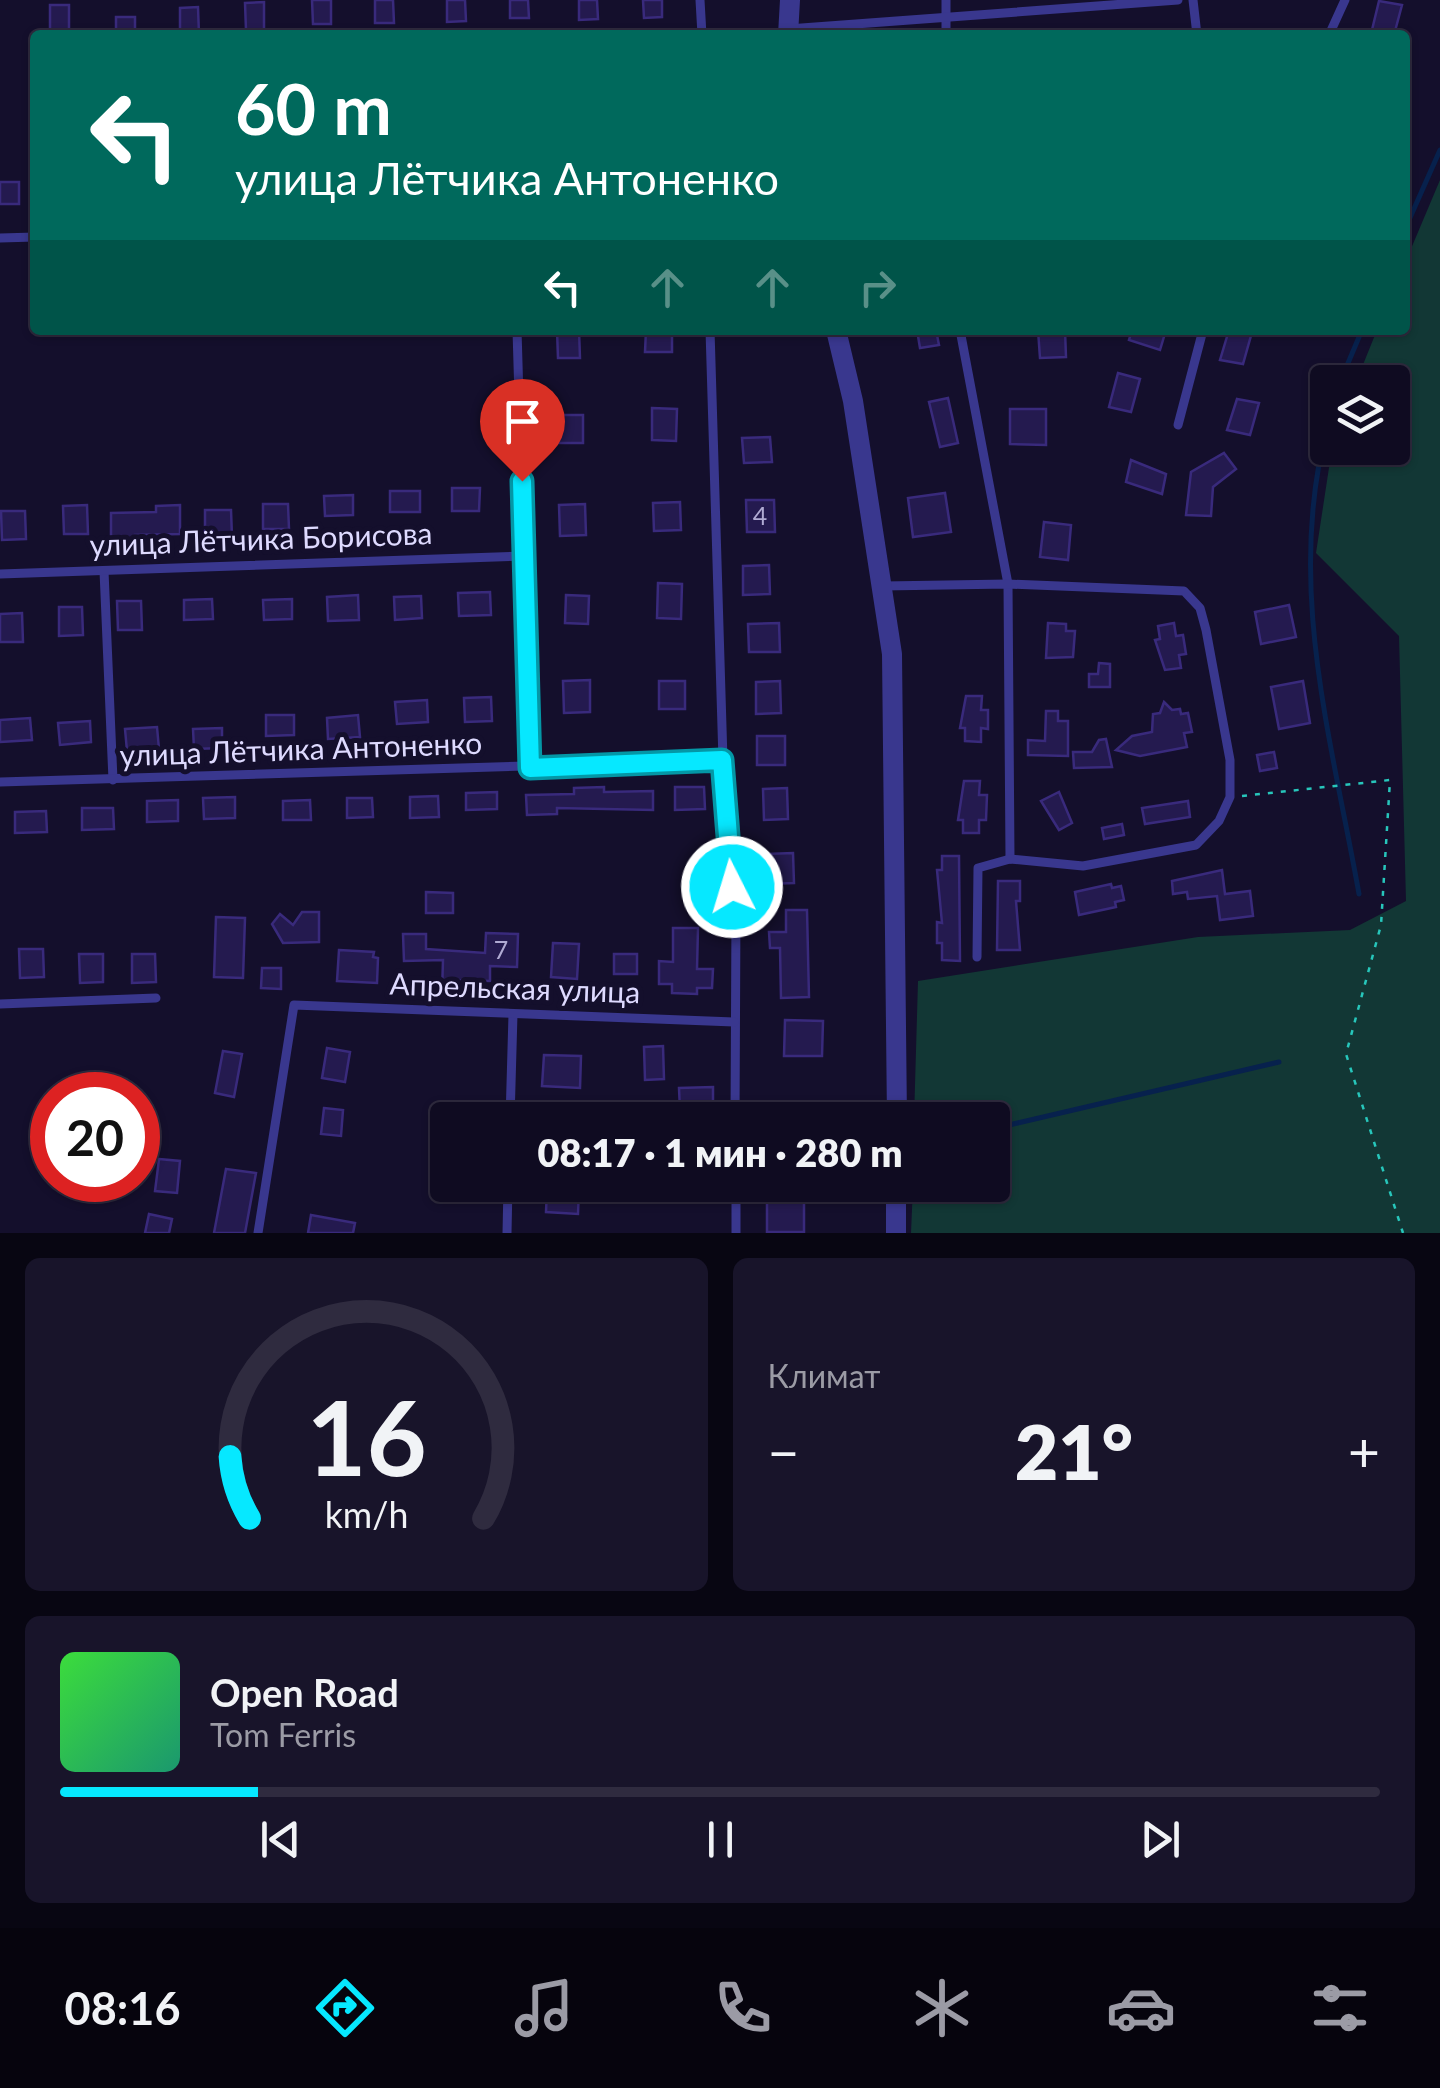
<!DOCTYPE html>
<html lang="ru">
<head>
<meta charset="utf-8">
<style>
	:root { --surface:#0f0b21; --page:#18142a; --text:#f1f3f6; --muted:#9b9ba5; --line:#2f2b3f; --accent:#06e8ff }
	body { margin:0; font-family:Lato,sans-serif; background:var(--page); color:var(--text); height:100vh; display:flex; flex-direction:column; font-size:38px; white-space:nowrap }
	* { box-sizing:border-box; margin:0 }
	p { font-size:32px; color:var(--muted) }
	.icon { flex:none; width:55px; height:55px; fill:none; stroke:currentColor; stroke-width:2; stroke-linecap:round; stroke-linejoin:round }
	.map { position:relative; height:1233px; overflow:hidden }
	.drawer { display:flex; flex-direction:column; gap:25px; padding:25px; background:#080612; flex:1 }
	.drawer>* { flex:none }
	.hud { position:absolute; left:30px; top:30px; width:1380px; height:305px; border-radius:10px; box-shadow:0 2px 8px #0004,0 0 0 2px var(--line); background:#00695c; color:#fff; overflow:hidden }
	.buttons { position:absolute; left:1310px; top:365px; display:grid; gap:20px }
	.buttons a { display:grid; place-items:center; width:100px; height:100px; border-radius:10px; background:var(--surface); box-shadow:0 2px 8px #0004,0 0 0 2px var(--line); font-size:50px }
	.speed { position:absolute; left:30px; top:1072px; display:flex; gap:20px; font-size:50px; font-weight:700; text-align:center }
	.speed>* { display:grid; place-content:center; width:130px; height:130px; border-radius:50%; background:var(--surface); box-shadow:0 2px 8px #0004,0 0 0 2px var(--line); line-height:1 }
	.speed .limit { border:15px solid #d22; background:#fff; color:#111 }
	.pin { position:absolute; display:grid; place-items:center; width:85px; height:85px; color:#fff; margin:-102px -42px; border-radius:50% 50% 50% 0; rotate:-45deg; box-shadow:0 0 10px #0007 }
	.pin .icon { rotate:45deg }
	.me { position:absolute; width:110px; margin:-55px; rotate:355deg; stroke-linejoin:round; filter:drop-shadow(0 0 8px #0008) }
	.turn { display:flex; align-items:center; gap:35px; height:210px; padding:0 40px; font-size:45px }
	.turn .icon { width:130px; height:130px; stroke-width:2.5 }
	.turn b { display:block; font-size:70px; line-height:85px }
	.lanes { display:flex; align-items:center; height:95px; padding:0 40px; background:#0003; justify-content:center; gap:50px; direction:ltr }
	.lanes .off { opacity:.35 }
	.big { font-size:75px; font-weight:800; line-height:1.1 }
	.drawer .widget { flex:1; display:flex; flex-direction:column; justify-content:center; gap:15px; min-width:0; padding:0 35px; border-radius:15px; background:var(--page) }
	.drawer .dial { align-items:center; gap:0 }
	.dial svg { height:260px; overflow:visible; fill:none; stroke:var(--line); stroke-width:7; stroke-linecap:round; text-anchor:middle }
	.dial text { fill:var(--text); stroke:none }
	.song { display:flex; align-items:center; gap:30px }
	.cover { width:120px; height:120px; border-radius:15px; background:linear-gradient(135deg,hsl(120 70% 55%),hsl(160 70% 35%)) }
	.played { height:10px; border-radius:5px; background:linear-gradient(90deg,var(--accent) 15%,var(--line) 15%) }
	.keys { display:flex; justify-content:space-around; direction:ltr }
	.heat { display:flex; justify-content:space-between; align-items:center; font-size:55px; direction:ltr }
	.drawer .tiles { flex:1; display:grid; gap:25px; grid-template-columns:1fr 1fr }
	.widget:last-child { grid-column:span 2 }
	.trip { position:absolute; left:430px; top:1102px; width:580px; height:100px; border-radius:10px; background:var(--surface); box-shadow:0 2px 8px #0004,0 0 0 2px var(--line); font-weight:800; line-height:100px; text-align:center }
	.tab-bar { display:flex; height:160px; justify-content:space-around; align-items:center; background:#06040d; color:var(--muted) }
	.tab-bar .icon { width:70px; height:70px }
	.tab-bar .active { color:var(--accent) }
	.tab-bar b { font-size:45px; color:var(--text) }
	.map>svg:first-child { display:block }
	.green { fill:#123735 }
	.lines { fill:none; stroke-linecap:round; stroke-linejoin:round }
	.stream { stroke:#07214d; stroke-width:5 }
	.building { fill:#241a4f; stroke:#392a7c; stroke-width:2.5 }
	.path { stroke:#27c6bb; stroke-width:2.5; stroke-dasharray:5 8; stroke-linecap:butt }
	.service { stroke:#39378e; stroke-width:9 }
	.tertiary { stroke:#39378e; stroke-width:20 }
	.route-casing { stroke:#0497a6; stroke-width:25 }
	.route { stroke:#06e8ff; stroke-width:18 }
	.labels { text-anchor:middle; stroke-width:10; stroke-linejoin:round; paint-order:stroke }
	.number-label { font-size:25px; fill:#b0aad3 }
	.street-label { font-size:30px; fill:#dedaff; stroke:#140f2c }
</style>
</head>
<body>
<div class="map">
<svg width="1440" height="1233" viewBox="0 0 1440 1233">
	<rect width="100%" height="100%" fill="#140f2c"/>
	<path class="green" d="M1440 180V1233H911L913 1185H992V1120H914L918 981 1198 937 1350 930 1406 901 1399 636 1316 553 1332 448H1392V382H1356L1377 330H1405V263Z"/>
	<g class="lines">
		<g class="stream">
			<path d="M1405 229 1440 150"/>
			<path d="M1340 382 1362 330"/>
			<path d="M1328 424C1285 583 1331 737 1359 894"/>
			<path d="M992 1129 1279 1062"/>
		</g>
	</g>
	<g class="building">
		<path d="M312 0H331V24H313Z"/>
		<path d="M375 0H393L394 23H375Z"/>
		<path d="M447 0H465L466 21 447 22Z"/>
		<path d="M510 0H528L529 18H510Z"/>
		<path d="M579 0H597L598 19 579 20Z"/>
		<path d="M643 0H662V17L644 18Z"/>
		<path d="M1379 1 1402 5 1394 35 1371 34Z"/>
		<path d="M264 2V30H246L245 3Z"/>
		<path d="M50 5H69V32L50 33Z"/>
		<path d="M198 7 199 35H180V8Z"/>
		<rect x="116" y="17" width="19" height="18"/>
		<rect x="0" y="182" width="19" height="22"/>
		<path d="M557 330H579L580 358H558Z"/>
		<path d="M646 330H672V352H645Z"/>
		<path d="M917 330H936L939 345 920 348Z"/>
		<path d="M1038 330H1065L1066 357 1040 358Z"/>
		<path d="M1132 330H1166L1160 350 1129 340Z"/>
		<path d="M1229 330 1252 332 1243 364 1220 360Z"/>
		<path d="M1118 373 1140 379 1131 412 1109 407Z"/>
		<path d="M948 398 958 443 940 447 929 402Z"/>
		<path d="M1237 399 1259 403 1250 435 1227 430Z"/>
		<path d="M652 408 677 409 676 441 652 440Z"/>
		<path d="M1010 409H1046V445L1010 444Z"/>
		<path d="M558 415H583V443H559Z"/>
		<path d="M770 437 772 462 744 463 742 438Z"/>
		<path d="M1224 453 1236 469 1213 487 1211 516 1186 515 1191 472Z"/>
		<path d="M1131 460 1166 474 1162 494 1126 482Z"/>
		<path d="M452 488H480L479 511H452Z"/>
		<rect x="390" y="491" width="30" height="21"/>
		<path d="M945 493 951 532 913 537 908 498Z"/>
		<path d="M353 495V515L325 516 324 496Z"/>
		<path d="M746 500H774L775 532H747Z"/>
		<path d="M680 502 681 530 654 531 653 503Z"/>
		<path d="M263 504H288L289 529H263Z"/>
		<path d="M585 504 586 535 560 536 559 505Z"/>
		<path d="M87 505 88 534H64L63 506Z"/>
		<path d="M180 505V534L135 535V541L111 542V513L156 512V506Z"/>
		<path d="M205 510H231L232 537H205Z"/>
		<path d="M1 511H25L26 539 2 540Z"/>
		<path d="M1044 522 1071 525 1068 560 1040 557Z"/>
		<path d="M769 565 770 594 743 595V566Z"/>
		<path d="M658 583 682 584 681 619 657 618Z"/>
		<path d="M490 592 491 615 459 616 458 593Z"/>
		<path d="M358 595 359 620 328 621 327 597Z"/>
		<path d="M566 595 589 596 588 624 565 623Z"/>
		<path d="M421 596 422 618 395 620 394 597Z"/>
		<path d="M212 599 213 619 184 620V600Z"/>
		<path d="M292 599V619L264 620 263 600Z"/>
		<path d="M117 601H141L142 630H118Z"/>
		<path d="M1289 605 1296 637 1261 644 1255 612Z"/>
		<path d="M59 607H82L83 635 59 636Z"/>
		<path d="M22 613 23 642H0V614Z"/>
		<path d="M779 623 780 652H749L748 624Z"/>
		<path d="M1048 623 1066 624V631H1075L1073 657 1046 658Z"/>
		<path d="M1174 623 1176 636 1183 635 1186 654 1179 655 1181 668 1165 670 1155 640 1160 639 1158 626Z"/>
		<path d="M1099 663 1110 664V687H1089V674H1098Z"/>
		<path d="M590 680V712L564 713 563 681Z"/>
		<rect x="659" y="681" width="26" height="28"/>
		<path d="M780 681 781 713 756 714V682Z"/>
		<path d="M1303 681 1310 723 1279 729 1271 687Z"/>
		<path d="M966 696H982L981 710H988V729L981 728V742L965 741V728H960Z"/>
		<path d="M491 697 492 721 465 722 464 698Z"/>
		<path d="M427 700 428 722 397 724 395 702Z"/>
		<path d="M1164 702 1172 710 1180 709 1181 714 1188 713 1192 732 1184 733 1187 747 1140 756 1116 750 1132 736 1152 732 1153 714 1160 713Z"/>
		<path d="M1046 711H1058V721H1068V756L1028 755V740L1045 741Z"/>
		<path d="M266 715H294V735L266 736Z"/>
		<path d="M358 715 360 737 328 739 327 718Z"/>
		<path d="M30 718 32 740 0 742V720Z"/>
		<path d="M90 721 91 742 60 745 58 723Z"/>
		<path d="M157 727 159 749 127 751 125 729Z"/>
		<path d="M222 728V748L194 749 193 729Z"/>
		<rect x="757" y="736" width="28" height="29"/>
		<path d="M1106 739 1112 767 1074 768 1073 752H1092L1099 740Z"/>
		<path d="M1274 752 1277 768 1260 771 1257 755Z"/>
		<path d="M964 781H980L979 795H987L986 820H979V833H963V820H958Z"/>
		<path d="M604 787V792L653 791V810L557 808V814L527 815 526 795 574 794V788Z"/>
		<path d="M675 787H704L705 809 675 810Z"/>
		<path d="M787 788 788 819 764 820 763 789Z"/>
		<path d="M497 792V809L466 810V793Z"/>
		<path d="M1059 792 1072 823 1059 830 1041 801Z"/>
		<path d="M438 796 439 817 410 818V797Z"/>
		<path d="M235 797V818L204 819 203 798Z"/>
		<path d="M347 798H372L373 817 347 818Z"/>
		<path d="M178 800V821L147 822V801Z"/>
		<path d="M310 800 311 820H283V801Z"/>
		<path d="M1188 801 1190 817 1145 824 1142 808Z"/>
		<path d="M82 808H113L114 829 82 830Z"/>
		<path d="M46 811 47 832 15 833V812Z"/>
		<path d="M1122 824 1124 835 1104 839 1102 828Z"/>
		<path d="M793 853 794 883 766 884V854Z"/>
		<path d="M942 856H959L960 961 942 960V943H937V922L942 923 937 870H942Z"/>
		<path d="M1222 870 1225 894 1250 891 1253 916 1220 920 1217 896 1188 899 1187 892 1173 894 1172 881Z"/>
		<path d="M998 881H1020V901H1016L1020 950H997Z"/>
		<path d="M1111 884 1112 888 1121 886 1124 900 1115 902 1116 907 1079 915 1075 892Z"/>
		<path d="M426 892 453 893V913H426Z"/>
		<path d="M786 910H807L809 997 781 998 780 948H770L769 932H786Z"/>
		<path d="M302 912H319V942L283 943 272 924 280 914 293 925Z"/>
		<path d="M216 917 245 918 243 978 214 977Z"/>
		<path d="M673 928H698L697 969H713L712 988H697V994L672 993V984H659V961L673 962Z"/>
		<path d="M486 933 518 934 517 967 490 966V981L456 980V993H442L443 960 404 961 403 934H426V949L485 953Z"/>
		<path d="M553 943 579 944 577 979 551 977Z"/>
		<path d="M19 949H43L44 977 20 978Z"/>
		<path d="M339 950 374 952 373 957 378 958 377 983 337 981Z"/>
		<path d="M79 954H103V982L80 983Z"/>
		<path d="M132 954H155L156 982 132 983Z"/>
		<rect x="614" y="954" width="23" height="20"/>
		<path d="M262 968H281V989L261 988Z"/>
		<path d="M785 1020 823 1021 822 1056H784Z"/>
		<path d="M663 1046 664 1079 645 1080 644 1047Z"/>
		<path d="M327 1048 350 1052 345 1082 322 1078Z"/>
		<path d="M223 1051 242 1054 234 1097 215 1093Z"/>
		<path d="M544 1055 581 1056 580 1088 542 1086Z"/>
		<path d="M713 1087V1111H680L679 1088Z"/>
		<path d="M324 1108 343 1110 341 1136 321 1134Z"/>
		<path d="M159 1159 180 1161 177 1193 155 1191Z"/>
		<path d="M226 1169 256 1173 245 1233H214Z"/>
		<path d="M636 1185H653V1198L635 1197Z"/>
		<path d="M688 1185H719L718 1201 688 1200Z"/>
		<path d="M547 1188 579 1189 578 1214 546 1212Z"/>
		<rect x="767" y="1199" width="37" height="33"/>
		<path d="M149 1214 172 1219 169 1233H145Z"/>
		<path d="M311 1215 355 1223 353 1233H308Z"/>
	</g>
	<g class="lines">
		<path class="path" d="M1242 796 1390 780 1381 925 1346 1054 1403 1233"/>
		<g class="service">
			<path d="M700 0 702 35"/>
			<path d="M946 0V35"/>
			<path d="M1193 0 1197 35"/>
			<path d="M788 29 1178 0"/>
			<path d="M1329 35 1345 0"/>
			<path d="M0 238 35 237"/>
			<path d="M517 330 530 768"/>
			<path d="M710 330 723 760 732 887"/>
			<path d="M960 330 1008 584 1010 859"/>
			<path d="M1178 425 1203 330"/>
			<path d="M104 571 113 780"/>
			<path d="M0 574 524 556"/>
			<path d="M883 586 1008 584 1184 591 1200 608 1206 630 1230 760V797L1219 821 1196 845 1083 866 1010 859 978 868 977 957"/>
			<path d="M0 782 723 760"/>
			<path d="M0 1004 156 998"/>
			<path d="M510 1120 513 1014"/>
			<path d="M735 1120 736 910"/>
			<path d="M736 1185V1233"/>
			<path d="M258 1233 294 1005 734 1022"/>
			<path d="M507 1233 508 1185"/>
		</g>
		<g class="tertiary">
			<path d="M788 35 790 0"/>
			<path d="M836 330 853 401 892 654 897 1120"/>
			<path d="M896 1185V1233"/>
		</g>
	</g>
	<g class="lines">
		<g class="route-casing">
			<path id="route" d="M522 481 530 768 722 760 732 887"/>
		</g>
		<use href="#route" class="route"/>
	</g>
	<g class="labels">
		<g class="number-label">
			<text x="760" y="525">4</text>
			<text x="501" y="959">7</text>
		</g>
		<g class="street-label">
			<text transform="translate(261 540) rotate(-2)" y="10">улица Лётчика Борисова</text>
			<text transform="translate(301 750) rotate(-2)" y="10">улица Лётчика Антоненко</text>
			<text transform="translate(515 989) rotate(2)" y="10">Апрельская улица</text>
		</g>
	</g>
</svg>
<div class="buttons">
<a><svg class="icon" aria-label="layers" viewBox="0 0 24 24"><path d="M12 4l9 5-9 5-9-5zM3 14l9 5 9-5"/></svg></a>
</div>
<div class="speed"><div class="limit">20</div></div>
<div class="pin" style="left:522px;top:481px;background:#d93025"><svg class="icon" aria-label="arrive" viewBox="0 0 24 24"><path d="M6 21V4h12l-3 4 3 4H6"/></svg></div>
<svg class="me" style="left:732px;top:887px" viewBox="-20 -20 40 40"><circle r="17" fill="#06e8ff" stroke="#fff" stroke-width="3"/><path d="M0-11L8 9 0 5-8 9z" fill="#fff"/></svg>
<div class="trip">08:17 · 1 мин · 280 m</div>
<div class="hud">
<div class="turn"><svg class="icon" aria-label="left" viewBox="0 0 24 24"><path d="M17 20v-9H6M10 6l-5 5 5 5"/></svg><div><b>60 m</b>улица Лётчика Антоненко</div></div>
<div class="lanes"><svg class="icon" aria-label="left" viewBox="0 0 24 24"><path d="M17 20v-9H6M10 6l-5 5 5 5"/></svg><svg class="icon off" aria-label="ahead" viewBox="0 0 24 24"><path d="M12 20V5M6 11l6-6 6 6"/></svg><svg class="icon off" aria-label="ahead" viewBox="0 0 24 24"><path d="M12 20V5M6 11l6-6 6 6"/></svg><svg class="icon off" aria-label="right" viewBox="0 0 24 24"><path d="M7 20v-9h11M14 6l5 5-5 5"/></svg></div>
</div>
</div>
<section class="drawer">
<div class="tiles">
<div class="widget dial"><svg viewBox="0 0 100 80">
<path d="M14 69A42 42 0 1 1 86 69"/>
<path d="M14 69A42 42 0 0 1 8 50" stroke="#06e8ff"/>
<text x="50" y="56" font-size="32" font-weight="700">16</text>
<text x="50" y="72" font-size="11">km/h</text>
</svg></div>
<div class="widget"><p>Климат</p>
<div class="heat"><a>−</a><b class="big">21°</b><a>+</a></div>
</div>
<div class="widget">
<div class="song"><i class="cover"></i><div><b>Open Road</b><p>Tom Ferris</p></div></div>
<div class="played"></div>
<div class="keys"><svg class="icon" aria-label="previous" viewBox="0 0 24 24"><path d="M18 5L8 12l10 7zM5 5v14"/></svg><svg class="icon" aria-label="pause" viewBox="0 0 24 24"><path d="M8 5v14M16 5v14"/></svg><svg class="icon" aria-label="next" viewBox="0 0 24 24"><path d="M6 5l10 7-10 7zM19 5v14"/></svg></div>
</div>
</div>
</section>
<nav class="tab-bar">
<b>08:16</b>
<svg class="icon active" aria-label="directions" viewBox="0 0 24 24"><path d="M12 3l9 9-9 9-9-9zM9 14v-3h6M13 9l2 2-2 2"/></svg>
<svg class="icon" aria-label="music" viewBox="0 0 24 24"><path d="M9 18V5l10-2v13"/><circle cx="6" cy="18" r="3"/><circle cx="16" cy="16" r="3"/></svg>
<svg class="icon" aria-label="phone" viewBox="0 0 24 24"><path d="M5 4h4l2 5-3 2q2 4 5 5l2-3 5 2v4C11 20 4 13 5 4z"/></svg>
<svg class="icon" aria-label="climate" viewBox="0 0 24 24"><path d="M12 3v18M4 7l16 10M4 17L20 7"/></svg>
<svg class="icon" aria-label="car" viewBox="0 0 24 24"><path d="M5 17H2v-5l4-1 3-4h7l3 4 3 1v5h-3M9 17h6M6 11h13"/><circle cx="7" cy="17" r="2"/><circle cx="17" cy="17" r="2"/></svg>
<svg class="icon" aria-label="filters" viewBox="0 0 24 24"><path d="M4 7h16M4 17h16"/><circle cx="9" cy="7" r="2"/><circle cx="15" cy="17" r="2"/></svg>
</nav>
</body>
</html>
